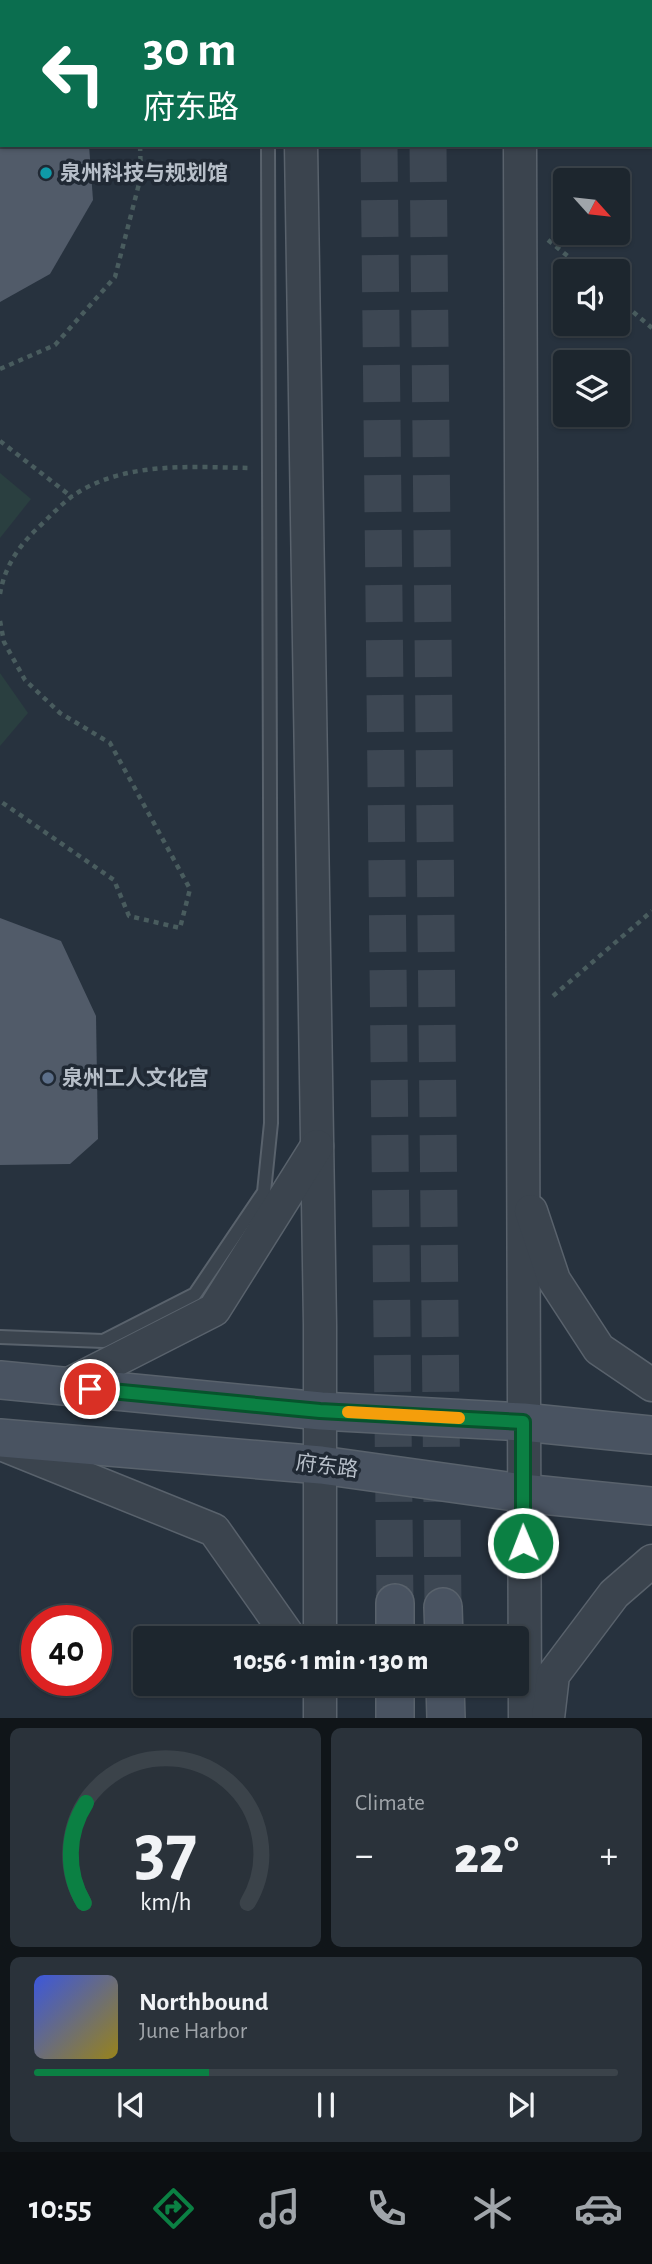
<!DOCTYPE html>
<html lang="en">
<head>
<meta charset="utf-8">
<style>
	:root { --surface:#1d262e; --page:#2a323a; --text:#f1f3f6; --muted:#a0a5aa; --line:#3b434a; --accent:#0b8043 }
	body { margin:0; font-family:"Alegreya Sans","Noto Sans SC",sans-serif; background:var(--page); color:var(--text); height:100vh; display:flex; flex-direction:column; font-size:26px; white-space:nowrap }
	* { box-sizing:border-box; margin:0 }
	p { font-size:23px; color:var(--muted) }
	.icon { flex:none; width:38px; height:38px; fill:none; stroke:currentColor; stroke-width:2; stroke-linecap:round; stroke-linejoin:round }
	.map { position:relative; height:1718px; overflow:hidden }
	.sheet { display:flex; flex-direction:column; gap:10px; padding:10px; background:#101519; flex:1 }
	.sheet>* { flex:none }
	.banner { position:absolute; left:0px; top:0px; width:653px; height:147px; box-shadow:0 2px 5px #0004,0 0 0 2px var(--line); background:#0b6e4f; color:#fff; overflow:hidden }
	.needle { width:46px; rotate:117deg }
	.controls { position:absolute; left:553px; top:168px; display:grid; gap:14px }
	.controls a { display:grid; place-items:center; width:77px; height:77px; border-radius:7px; background:var(--surface); box-shadow:0 2px 5px #0004,0 0 0 2px var(--line); font-size:35px }
	.speed { position:absolute; left:21px; top:1605px; display:flex; gap:14px; font-size:35px; font-weight:700; text-align:center }
	.speed>* { display:grid; place-content:center; width:91px; height:91px; border-radius:50%; background:var(--surface); box-shadow:0 2px 5px #0004,0 0 0 2px var(--line); line-height:1 }
	.speed .limit { border:10px solid #d22; background:#fff; color:#111 }
	.pin { position:absolute; display:grid; place-items:center; width:60px; height:60px; color:#fff; margin:-30px; border:4px solid #fff; border-radius:50%; box-shadow:0 2px 7px #0007 }
	.me { position:absolute; width:77px; margin:-38px; rotate:359deg; stroke-linejoin:round; filter:drop-shadow(0 0 5px #0008) }
	.turn { display:flex; align-items:center; gap:24px; height:147px; padding:0 28px; font-size:32px }
	.turn .icon { width:91px; height:91px; stroke-width:2.5 }
	.turn b { display:block; font-size:49px; line-height:60px }
	.big { font-size:52px; font-weight:800; line-height:1.1 }
	.sheet .widget { flex:1; display:flex; flex-direction:column; justify-content:center; gap:10px; min-width:0; padding:0 24px; border-radius:10px; background:var(--page) }
	.sheet .dial { align-items:center; gap:0 }
	.dial svg { height:182px; overflow:visible; fill:none; stroke:var(--line); stroke-width:7; stroke-linecap:round; text-anchor:middle }
	.dial text { fill:var(--text); stroke:none }
	.song { display:flex; align-items:center; gap:21px }
	.cover { width:84px; height:84px; border-radius:10px; background:linear-gradient(135deg,hsl(230 70% 55%),hsl(50 70% 35%)) }
	.played { height:7px; border-radius:4px; background:linear-gradient(90deg,var(--accent) 30%,var(--line) 30%) }
	.keys { display:flex; justify-content:space-around; direction:ltr }
	.heat { display:flex; justify-content:space-between; align-items:center; font-size:38px; direction:ltr }
	.sheet .tiles { flex:1; display:grid; gap:10px; grid-template-columns:1fr 1fr }
	.widget:last-child { grid-column:span 2 }
	.trip { position:absolute; left:133px; top:1626px; width:396px; height:70px; border-radius:7px; background:var(--surface); box-shadow:0 2px 5px #0004,0 0 0 2px var(--line); font-weight:800; line-height:70px; text-align:center }
	.tabs { display:flex; height:112px; justify-content:space-around; align-items:center; background:#0c0f12; color:var(--muted) }
	.tabs .icon { width:49px; height:49px }
	.tabs .active { color:var(--accent) }
	.tabs b { font-size:32px; color:var(--text) }
	.map>svg:first-child { display:block }
	.green { fill:#2a3f40 }
	.building { fill:#515b69 }
	.lines { fill:none; stroke-linecap:round; stroke-linejoin:round }
	.secondary-tunnel { stroke:#3d4753; stroke-width:37; stroke-dasharray:37 18; stroke-linecap:butt }
	.service-casing { stroke:#59626c; stroke-width:16 }
	.tertiary-casing { stroke:#59626c; stroke-width:35 }
	.secondary-casing { stroke:#59626c; stroke-width:40 }
	.path { stroke:#495c5e; stroke-width:4.5; stroke-dasharray:5 5; stroke-linecap:butt }
	.service { stroke:#3b444e; stroke-width:12 }
	.tertiary { stroke:#3b444e; stroke-width:32 }
	.secondary { stroke:#495361; stroke-width:37 }
	.route-casing { stroke:#07532c; stroke-width:18 }
	.route { stroke:#0b8043; stroke-width:12 }
	.slow { stroke:#f59e0b; stroke-width:12 }
	.culture-dot { fill:#0f9aa8; stroke:#202934; stroke-width:2.5 }
	.service-dot { fill:#5c6f8a; stroke:#202934; stroke-width:2.5 }
	.labels { text-anchor:middle; stroke-width:7; stroke-linejoin:round; paint-order:stroke }
	.poi-label { font-size:21px; font-weight:bold; fill:#b7bfc9; stroke:#202934; text-anchor:start }
	.street-label { font-size:21px; fill:#b7bfc9; stroke:#202934 }
</style>
</head>
<body>
<div class="map">
<svg width="652" height="1718" viewBox="0 0 652 1718">
	<rect width="100%" height="100%" fill="#27323e"/>
	<g class="green">
		<path d="M0 473 31 499 0 538Z"/>
		<path d="M0 673 28 713 0 746Z"/>
	</g>
	<g class="building">
		<path d="M0 145H89L93 200 50 274 0 302Z"/>
		<path d="M0 918 61 941 96 1016 98 1139 70 1164 0 1165Z"/>
	</g>
	<g class="lines">
		<g class="secondary-tunnel">
			<path d="M377 0V2"/>
			<path d="M426 0V2"/>
			<path d="M379 145 395 1603"/>
			<path d="M428 145 443 1607"/>
		</g>
		<g class="service-casing">
			<g id="service">
				<path d="M223 0 224 2"/>
				<path d="M0 1337 103 1341 195 1294 264 1192 271 1123 268 145"/>
			</g>
		</g>
		<g class="tertiary-casing">
			<g id="tertiary">
				<path d="M242 0 243 2"/>
				<path d="M520 0V2"/>
				<path d="M299 2V0"/>
				<path d="M301 145 320 1325V1638"/>
				<path d="M520 145 525 1718"/>
				<path d="M531 1211 554 1280 599 1349 652 1385"/>
				<path d="M65 1386 214 1310 317 1146"/>
				<path d="M1 1444 214 1530 290 1638"/>
				<path d="M320 1718V1684"/>
				<path d="M548 1718 553 1675 614 1594 652 1561"/>
			</g>
		</g>
		<g class="secondary-casing">
			<g id="secondary">
				<path d="M0 1380 321 1411 523 1422 652 1435"/>
				<path d="M0 1438 321 1465 522 1493 652 1506"/>
				<path d="M443 1607 444 1638"/>
				<path d="M395 1638V1603"/>
				<path d="M445 1684 446 1718"/>
				<path d="M395 1718V1684"/>
			</g>
		</g>
		<g class="path">
			<path d="M548 240 586 271"/>
			<path d="M618 299 652 328"/>
			<path d="M0 369 55 345 115 277 141 176 140 145"/>
			<path d="M0 441 72 497"/>
			<path d="M0 594C5 564 21 543 43 523 52 514 61 505 71 497 122 461 190 467 249 468"/>
			<path d="M0 621 4 642 25 680 60 713 110 743 190 889 180 928 129 916 114 880 0 801"/>
			<path d="M553 996 652 911"/>
		</g>
		<use href="#service" class="service"/>
		<use href="#tertiary" class="tertiary"/>
		<use href="#secondary" class="secondary"/>
	</g>
	<g class="lines">
		<g class="route-casing">
			<path id="route" d="M90 1389 320 1411 523 1422V1543"/>
		</g>
		<use href="#route" class="route"/>
		<path class="slow" d="M348 1412 459 1418"/>
	</g>
	<circle class="culture-dot" cx="46" cy="173" r="7"/>
	<circle class="service-dot" cx="48" cy="1078" r="7"/>
	<g class="labels">
		<g class="poi-label">
			<text x="60" y="180">泉州科技与规划馆</text>
			<text x="62" y="1085">泉州工人文化宫</text>
		</g>
		<g class="street-label">
			<text transform="translate(327 1466) rotate(7)" y="7">府东路</text>
		</g>
	</g>
</svg>
<div class="controls">
<a><svg class="needle" viewBox="-14 -14 28 28"><path d="M0-13l5 13h-10z" fill="#e53935"/><path d="M0 13l5-13h-10z" fill="#a0a5aa"/></svg></a>
<a><svg class="icon" aria-label="sound" viewBox="0 0 24 24"><path d="M4 9h4l5-4v14l-5-4H4zM17 9q2 3 0 6"/></svg></a>
<a><svg class="icon" aria-label="layers" viewBox="0 0 24 24"><path d="M12 4l9 5-9 5-9-5zM3 14l9 5 9-5"/></svg></a>
</div>
<div class="speed"><div class="limit">40</div></div>
<div class="pin" style="left:90px;top:1389px;background:#d93025"><svg class="icon" aria-label="arrive" viewBox="0 0 24 24"><path d="M6 21V4h12l-3 4 3 4H6"/></svg></div>
<svg class="me" style="left:523px;top:1543px" viewBox="-20 -20 40 40"><circle r="17" fill="#0b8043" stroke="#fff" stroke-width="3"/><path d="M0-11L8 9 0 5-8 9z" fill="#fff"/></svg>
<div class="trip">10:56 · 1 min · 130 m</div>
<div class="banner">
<div class="turn"><svg class="icon" aria-label="left" viewBox="0 0 24 24"><path d="M17 20v-9H6M10 6l-5 5 5 5"/></svg><div><b>30 m</b>府东路</div></div>
</div>
</div>
<section class="sheet">
<div class="tiles">
<div class="widget dial"><svg viewBox="0 0 100 80">
<path d="M14 69A42 42 0 1 1 86 69"/>
<path d="M14 69A42 42 0 0 1 15 25" stroke="#0b8043"/>
<text x="50" y="56" font-size="32" font-weight="700">37</text>
<text x="50" y="72" font-size="11">km/h</text>
</svg></div>
<div class="widget"><p>Climate</p>
<div class="heat"><a>−</a><b class="big">22°</b><a>+</a></div>
</div>
<div class="widget">
<div class="song"><i class="cover"></i><div><b>Northbound</b><p>June Harbor</p></div></div>
<div class="played"></div>
<div class="keys"><svg class="icon" aria-label="previous" viewBox="0 0 24 24"><path d="M18 5L8 12l10 7zM5 5v14"/></svg><svg class="icon" aria-label="pause" viewBox="0 0 24 24"><path d="M8 5v14M16 5v14"/></svg><svg class="icon" aria-label="next" viewBox="0 0 24 24"><path d="M6 5l10 7-10 7zM19 5v14"/></svg></div>
</div>
</div>
</section>
<nav class="tabs">
<b>10:55</b>
<svg class="icon active" aria-label="directions" viewBox="0 0 24 24"><path d="M12 3l9 9-9 9-9-9zM9 14v-3h6M13 9l2 2-2 2"/></svg>
<svg class="icon" aria-label="music" viewBox="0 0 24 24"><path d="M9 18V5l10-2v13"/><circle cx="6" cy="18" r="3"/><circle cx="16" cy="16" r="3"/></svg>
<svg class="icon" aria-label="phone" viewBox="0 0 24 24"><path d="M5 4h4l2 5-3 2q2 4 5 5l2-3 5 2v4C11 20 4 13 5 4z"/></svg>
<svg class="icon" aria-label="climate" viewBox="0 0 24 24"><path d="M12 3v18M4 7l16 10M4 17L20 7"/></svg>
<svg class="icon" aria-label="car" viewBox="0 0 24 24"><path d="M5 17H2v-5l4-1 3-4h7l3 4 3 1v5h-3M9 17h6M6 11h13"/><circle cx="7" cy="17" r="2"/><circle cx="17" cy="17" r="2"/></svg>
</nav>
</body>
</html>
